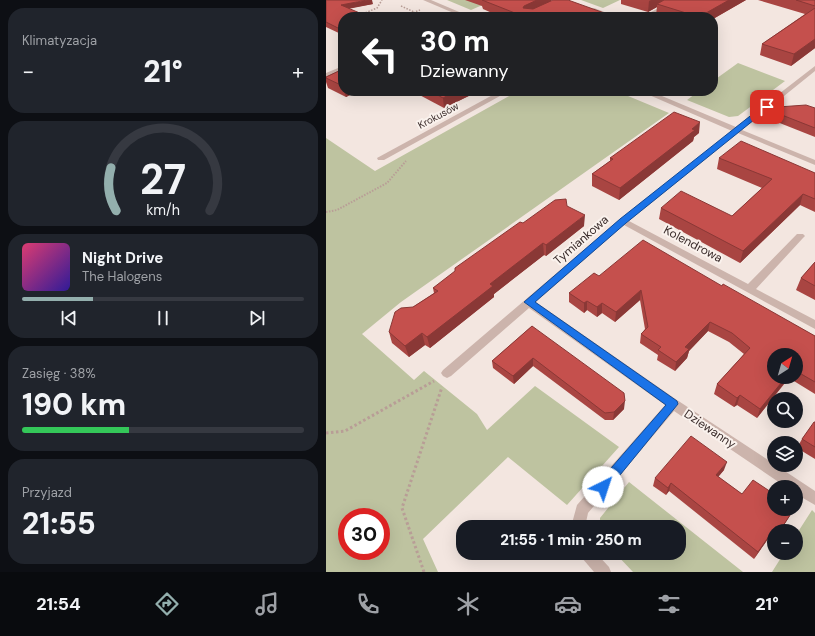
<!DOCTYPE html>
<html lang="pl">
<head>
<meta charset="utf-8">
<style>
	:root { --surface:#171b24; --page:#20242c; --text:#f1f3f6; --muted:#9ea1a6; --line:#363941; --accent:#93afad }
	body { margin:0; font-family:"DM Sans",sans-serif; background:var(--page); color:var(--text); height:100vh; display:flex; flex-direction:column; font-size:15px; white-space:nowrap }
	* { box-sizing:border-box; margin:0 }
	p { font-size:13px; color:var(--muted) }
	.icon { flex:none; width:22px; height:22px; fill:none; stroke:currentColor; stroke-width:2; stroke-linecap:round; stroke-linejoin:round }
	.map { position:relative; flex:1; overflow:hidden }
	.details { display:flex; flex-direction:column; gap:8px; padding:8px; background:#0d0f14; width:326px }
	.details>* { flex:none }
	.top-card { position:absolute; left:12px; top:12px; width:380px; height:84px; border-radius:16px; box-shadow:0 4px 16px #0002; background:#202124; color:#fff; overflow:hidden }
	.needle { width:26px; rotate:37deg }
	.buttons { position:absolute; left:441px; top:348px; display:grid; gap:8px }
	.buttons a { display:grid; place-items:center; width:36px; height:36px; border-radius:50%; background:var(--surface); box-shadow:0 4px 16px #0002; font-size:20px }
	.speed { position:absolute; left:12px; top:508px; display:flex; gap:8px; font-size:20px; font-weight:700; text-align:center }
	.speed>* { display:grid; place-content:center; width:52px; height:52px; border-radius:50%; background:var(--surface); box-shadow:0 4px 16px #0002; line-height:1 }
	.speed .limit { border:6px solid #d22; background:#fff; color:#111 }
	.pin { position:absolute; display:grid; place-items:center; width:34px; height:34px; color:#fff; margin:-17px; border-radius:8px; box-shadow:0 2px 6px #0006 }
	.me { position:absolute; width:44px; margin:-22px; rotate:41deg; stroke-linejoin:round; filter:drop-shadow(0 0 3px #0008) }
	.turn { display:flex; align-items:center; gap:14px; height:84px; padding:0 16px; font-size:18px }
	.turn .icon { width:52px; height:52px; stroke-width:2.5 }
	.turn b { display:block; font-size:28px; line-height:34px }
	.big { font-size:30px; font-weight:800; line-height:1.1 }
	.details .widget { flex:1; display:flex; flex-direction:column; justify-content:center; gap:6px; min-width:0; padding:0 14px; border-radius:16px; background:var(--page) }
	.details .dial { align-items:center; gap:0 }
	.dial svg { height:104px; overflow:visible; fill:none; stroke:var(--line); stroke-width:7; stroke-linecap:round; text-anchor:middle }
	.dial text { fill:var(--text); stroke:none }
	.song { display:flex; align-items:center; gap:12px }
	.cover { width:48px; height:48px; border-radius:6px; background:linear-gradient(135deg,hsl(340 70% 55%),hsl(250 70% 35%)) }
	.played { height:4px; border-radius:2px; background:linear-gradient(90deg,var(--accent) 25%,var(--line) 25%) }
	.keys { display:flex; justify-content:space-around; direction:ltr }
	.heat { display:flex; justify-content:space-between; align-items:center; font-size:22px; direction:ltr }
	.charge { height:6px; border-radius:3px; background:linear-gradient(90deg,#34c759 38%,var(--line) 0) }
	.trip { position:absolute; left:130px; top:520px; width:230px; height:40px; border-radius:16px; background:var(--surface); box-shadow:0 4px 16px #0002; font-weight:800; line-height:40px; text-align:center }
	.tab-bar { display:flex; height:64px; justify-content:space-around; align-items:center; background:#090b0e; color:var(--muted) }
	.tab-bar .icon { width:28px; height:28px }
	.tab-bar .active { color:var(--accent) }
	.tab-bar b { font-size:18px; color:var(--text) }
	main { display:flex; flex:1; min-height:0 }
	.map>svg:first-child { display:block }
	.green { fill:#bec3a0; fill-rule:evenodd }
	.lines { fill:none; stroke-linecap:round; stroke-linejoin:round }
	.path-far2 { stroke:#b89d96; stroke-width:1.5; stroke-dasharray:1.5 1.5; stroke-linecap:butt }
	.path-far1 { stroke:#b89d96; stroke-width:2; stroke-dasharray:1.5 1.5; stroke-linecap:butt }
	.path { stroke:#b89d96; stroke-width:3; stroke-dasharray:2.5 2.5; stroke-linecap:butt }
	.minor { fill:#ccb4ac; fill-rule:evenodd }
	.wall { fill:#a94542; fill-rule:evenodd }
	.shaded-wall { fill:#8a3836 }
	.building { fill:#c5504d; stroke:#8a3836 }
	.route { fill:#1a73e8; stroke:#114b97 }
	.labels { text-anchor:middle; stroke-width:4; stroke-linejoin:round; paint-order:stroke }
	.far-street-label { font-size:10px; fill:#3a2c2b; stroke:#faf2ed }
	.street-label { font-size:12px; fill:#3a2c2b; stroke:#faf2ed }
</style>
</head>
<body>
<main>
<section class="details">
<div class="widget"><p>Klimatyzacja</p>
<div class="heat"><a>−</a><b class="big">21°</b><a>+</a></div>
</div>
<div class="widget dial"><svg viewBox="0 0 100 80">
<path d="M14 69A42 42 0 1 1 86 69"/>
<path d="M14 69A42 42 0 0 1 10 36" stroke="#93afad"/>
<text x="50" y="56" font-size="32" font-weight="700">27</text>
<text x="50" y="72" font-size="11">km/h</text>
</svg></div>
<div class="widget">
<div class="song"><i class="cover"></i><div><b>Night Drive</b><p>The Halogens</p></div></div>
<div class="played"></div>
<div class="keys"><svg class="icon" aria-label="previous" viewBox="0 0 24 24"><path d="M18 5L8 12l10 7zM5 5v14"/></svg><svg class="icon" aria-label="pause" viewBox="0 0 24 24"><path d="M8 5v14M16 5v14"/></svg><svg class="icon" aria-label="next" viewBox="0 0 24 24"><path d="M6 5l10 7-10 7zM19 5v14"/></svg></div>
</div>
<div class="widget"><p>Zasięg · 38%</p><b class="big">190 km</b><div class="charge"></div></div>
<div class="widget"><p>Przyjazd</p><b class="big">21:55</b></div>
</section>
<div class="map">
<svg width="489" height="572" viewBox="0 0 489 572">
	<rect width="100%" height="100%" fill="#f3e6e0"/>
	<g class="green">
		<path d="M121 0H168L145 10Z"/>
		<path d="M255 0H294L277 8Z"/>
		<path d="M412 63 459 81 412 116 403 117 361 100 373 91H387V81Z"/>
		<path d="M192 91H290L343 113 75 302 36 334 88 380 98 371 151 414 161 430 209 386 293 447 241 505 182 457 97 539 112 572H0V138L49 171ZM21 517H55V551H21Z"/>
		<path d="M303 482 417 572H307L289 553H353V527H274V518Z"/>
		<path d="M486 510 489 513V572H446L458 553H470V535Z"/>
	</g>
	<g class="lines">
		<g class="path-far2">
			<path d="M75 6 88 12"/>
			<path d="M34 15 51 8 56 0"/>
			<path d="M76 17 94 10"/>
		</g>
		<path class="path-far1" d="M0 212 11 210 61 183 80 161"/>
		<g class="path">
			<path d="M0 433 19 431 108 381"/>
			<path d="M98 572 76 508 116 387"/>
		</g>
		<g class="minor">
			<path d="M97 0H105L145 17H137Z"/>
			<path d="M347 0H354L323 17H316Z"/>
			<path d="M268 8 289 16 290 17H282L266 11 265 10Z"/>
			<path d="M17 66V70L0 77V73Z"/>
			<path d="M489 66V71L416 130 489 160V165L412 133 303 221 422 284 471 234H477L479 236 477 238 430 289 489 320V329L298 225 210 302 351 400 489 491V505L470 494V487H460L348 411 262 513 259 527H245L251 505 339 405 203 308 125 376 121 378 117 376 115 373 117 370 294 219 406 131 314 91H324L410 127Z"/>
			<path d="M174 91H183L58 160H52L51 158Z"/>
			<path d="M254 553H270L283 567 285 572H268L256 558Z"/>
		</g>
	</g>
	<g class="wall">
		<path d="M0 0 47 4 24 8 17 17V35L0 27Z"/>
		<path d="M139 0H225V1L281 17H175L157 9 156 6Z"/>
		<path d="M295 0H420L387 19V17H337L330 15 331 7 322 12 295 4Z"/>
		<path d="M432 0H489V48L465 66 434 55 436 44 479 14Z"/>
		<path d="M17 69V91H32L20 97 2 88 0 82V77Z"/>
		<path d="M86 91H153L118 108Z"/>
		<path d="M438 108H489V137L436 116Z"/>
		<path d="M373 133 368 137 367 141 293 200 266 186V174L284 161V158Z"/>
		<path d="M393 158 489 173V212L474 205 414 263 333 219 335 208 406 216 436 188 391 169Z"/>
		<path d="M241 206 258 226 220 256 218 255 168 294V297L104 348 99 345 83 357 66 343 63 332 87 307 108 293 107 288 197 223Z"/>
		<path d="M489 262V300L470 290 475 278Z"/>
		<path d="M273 276 396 286 489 336V394L463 378 431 418 411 405 408 407 388 394 391 384 418 354 403 342 382 331 363 351 361 358 349 371 331 360 332 355 314 343 315 334 319 329 314 300 289 322 276 313 271 317 261 310 258 313 243 302V293ZM470 355V377H448Z"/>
		<path d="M206 326 298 409 287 420H279L207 366 188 384 167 368 166 361Z"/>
		<path d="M489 422V459L471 448 476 439Z"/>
		<path d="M398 470 392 477 416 494 468 509 454 531H448V534L446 533 428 559 343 491 340 495 327 486 329 478Z"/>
	</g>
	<g class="shaded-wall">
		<path d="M41 0H46L47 4 17 10 15 5Z"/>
		<path d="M211 0H225V3L198 17 197 8 198 6Z"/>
		<path d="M325 0H344L331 4V7L322 12 323 1Z"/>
		<path d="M403 0H420L387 19V17H373Z"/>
		<path d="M281 14V17H274Z"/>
		<path d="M489 39V48L465 66 468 54Z"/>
		<path d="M18 91H32L20 97Z"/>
		<path d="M130 91H153L118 108 117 98Z"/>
		<path d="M374 122 373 133 368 137 367 141 293 200 294 188Z"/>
		<path d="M477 194 474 205 414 263 417 251Z"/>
		<path d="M259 215 258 226 220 256V245Z"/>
		<path d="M217 243 218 255 168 294V297L104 348 101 337 164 284Z"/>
		<path d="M315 290 314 300 289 322 290 312Z"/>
		<path d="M261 301V310L258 313V303Z"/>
		<path d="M276 303V313L271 317V307Z"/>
		<path d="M384 322 382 331 363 351 361 358 349 371 350 362 359 347Z"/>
		<path d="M96 333 99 345 83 357 79 346Z"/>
		<path d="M207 358V366L188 384 187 376Z"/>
		<path d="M460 377H463L431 418 434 409Z"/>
		<path d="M414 395 411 405 408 407 411 398Z"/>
		<path d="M299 401 298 409 287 420 288 412Z"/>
		<path d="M401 462 398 470 387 483 390 475Z"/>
		<path d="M345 483 343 491 340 495 342 488Z"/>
		<path d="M450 526 446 533 428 559 432 552Z"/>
	</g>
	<g class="building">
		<path d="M0 0H41L15 5 43 17H17V29L16 30 0 22Z"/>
		<path d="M156 0H211L198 6 197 8 207 9 227 0H242L281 14 274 17H199Z"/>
		<path d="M338 0H403L373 17 331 4Z"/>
		<path d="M470 0H489V6Z"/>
		<path d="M489 8V39L468 54 436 44Z"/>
		<path d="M17 69V86L0 78V77Z"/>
		<path d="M104 91H130L117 98Z"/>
		<path d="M480 105 489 108V128L438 108Z"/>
		<path d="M348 112 374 122 366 129 369 130 294 188 266 174 287 159 284 158Z"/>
		<path d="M415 141 489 173V199L477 194 417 251 335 208 355 191 406 216 446 179 393 158Z"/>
		<path d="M240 199 241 206 259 215 220 245 217 243 164 284 167 286 101 337 96 333 79 346 63 332 69 312 75 308 87 307 112 291 107 288 129 271V268L194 222 197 223 229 200Z"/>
		<path d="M317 240 396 286 397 284 489 336V382L470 371V355H448V377H460L434 409 414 395 411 398 391 384 424 348 406 333 384 322 359 347 363 349 350 362 332 350 335 347 315 334 322 327 315 290 290 312 276 303 271 307 261 301 258 303 243 293 268 273 273 276Z"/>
		<path d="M489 262V286L475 278Z"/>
		<path d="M206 326 298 393 299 401 288 412 279 413 207 358 187 376 166 361Z"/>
		<path d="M488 422H489V447L476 439Z"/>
		<path d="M365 436 401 462 390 475 416 494 427 480 448 494V509H468L455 529 450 526 432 552 345 483 342 488 329 478Z"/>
	</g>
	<path class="route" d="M438 105 444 107 300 223 209 302 351 401 352 404 281 491 277 492 272 491 271 487 272 483 340 405 198 302 294 219Z"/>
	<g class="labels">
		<g class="far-street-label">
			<text transform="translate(112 115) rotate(-28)" y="4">Krokusów</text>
		</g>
		<g class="street-label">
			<text transform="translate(255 240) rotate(-41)" y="4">Tymiankowa</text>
			<text transform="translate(367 244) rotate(28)" y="4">Kolendrowa</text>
			<text transform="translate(384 429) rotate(34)" y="4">Dziewanny</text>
		</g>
	</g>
</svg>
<div class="buttons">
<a><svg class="needle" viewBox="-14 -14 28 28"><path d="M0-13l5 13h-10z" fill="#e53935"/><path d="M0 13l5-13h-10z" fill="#9ea1a6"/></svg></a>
<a><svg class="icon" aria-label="search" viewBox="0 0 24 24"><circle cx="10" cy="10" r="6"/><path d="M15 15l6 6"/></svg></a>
<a><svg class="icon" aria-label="layers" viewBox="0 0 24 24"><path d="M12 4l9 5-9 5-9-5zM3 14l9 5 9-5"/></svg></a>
<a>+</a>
<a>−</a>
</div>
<div class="speed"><div class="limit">30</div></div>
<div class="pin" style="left:441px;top:107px;background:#d93025"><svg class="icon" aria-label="arrive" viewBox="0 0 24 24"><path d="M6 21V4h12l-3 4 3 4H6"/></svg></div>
<svg class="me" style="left:277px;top:487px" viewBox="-20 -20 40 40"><circle r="19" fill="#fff"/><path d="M0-13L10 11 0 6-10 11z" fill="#1a73e8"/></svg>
<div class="trip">21:55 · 1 min · 250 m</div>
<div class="top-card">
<div class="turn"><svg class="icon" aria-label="left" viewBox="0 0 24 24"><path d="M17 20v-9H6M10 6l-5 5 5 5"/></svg><div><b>30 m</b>Dziewanny</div></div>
</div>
</div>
</main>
<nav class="tab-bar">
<b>21:54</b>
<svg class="icon active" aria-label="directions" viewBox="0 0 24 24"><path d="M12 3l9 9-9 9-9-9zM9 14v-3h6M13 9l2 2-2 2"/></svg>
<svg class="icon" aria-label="music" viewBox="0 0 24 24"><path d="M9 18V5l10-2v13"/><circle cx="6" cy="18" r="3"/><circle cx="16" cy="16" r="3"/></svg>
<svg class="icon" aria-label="phone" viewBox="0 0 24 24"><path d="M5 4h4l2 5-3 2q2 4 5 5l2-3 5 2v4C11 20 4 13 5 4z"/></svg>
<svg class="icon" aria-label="climate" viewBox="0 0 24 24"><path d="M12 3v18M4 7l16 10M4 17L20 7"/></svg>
<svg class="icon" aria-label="car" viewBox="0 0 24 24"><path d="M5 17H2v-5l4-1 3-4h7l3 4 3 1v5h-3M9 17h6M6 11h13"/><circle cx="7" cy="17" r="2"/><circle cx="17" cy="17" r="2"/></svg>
<svg class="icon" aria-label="filters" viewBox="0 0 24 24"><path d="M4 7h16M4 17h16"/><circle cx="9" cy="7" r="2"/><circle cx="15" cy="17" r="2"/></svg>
<b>21°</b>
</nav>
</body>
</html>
